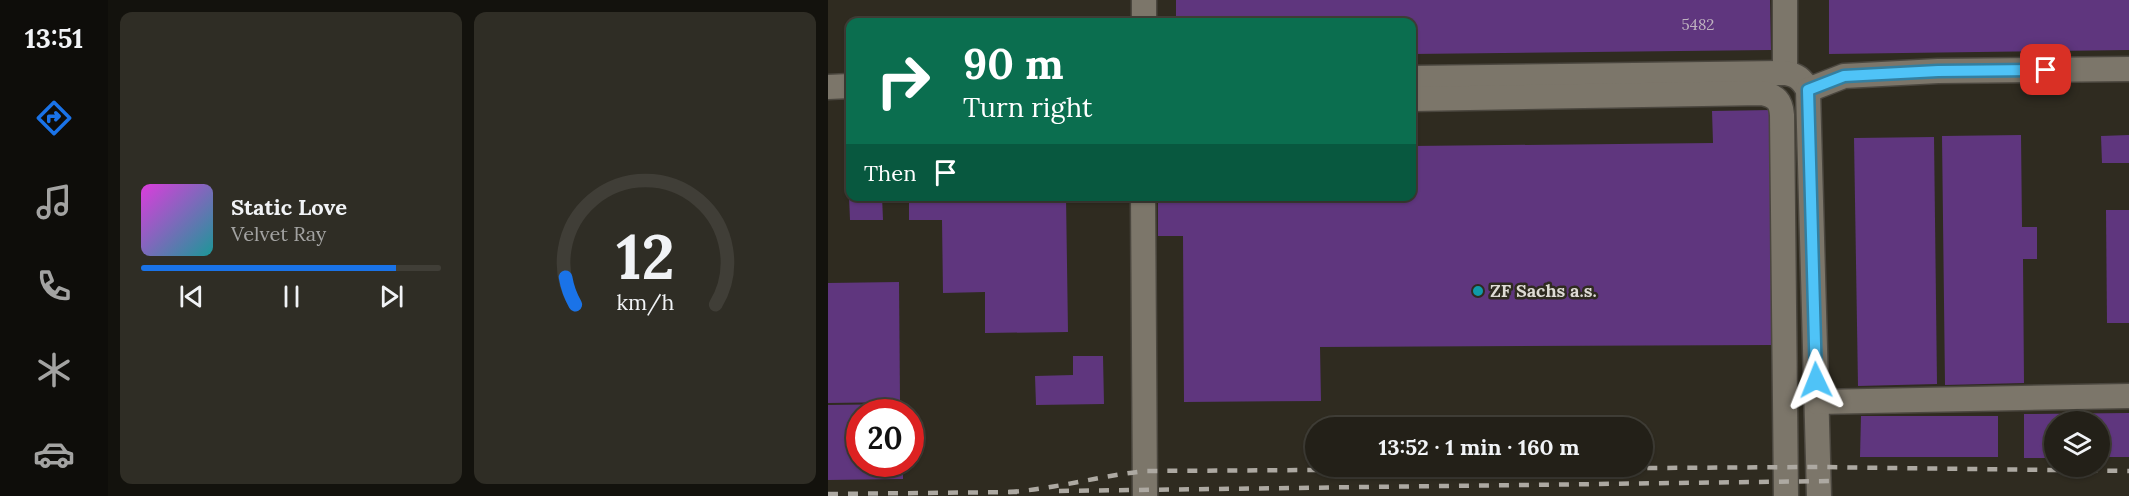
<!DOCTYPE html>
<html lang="en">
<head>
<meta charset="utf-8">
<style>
	:root { --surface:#232018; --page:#2f2d25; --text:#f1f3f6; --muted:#a3a3a2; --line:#403e37; --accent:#1a73e8 }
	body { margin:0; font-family:Lora,serif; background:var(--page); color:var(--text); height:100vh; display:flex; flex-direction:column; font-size:22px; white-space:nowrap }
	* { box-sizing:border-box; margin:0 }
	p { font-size:20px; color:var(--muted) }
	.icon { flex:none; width:33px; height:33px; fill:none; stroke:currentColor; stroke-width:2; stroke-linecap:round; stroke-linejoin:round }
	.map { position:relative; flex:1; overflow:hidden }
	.details { display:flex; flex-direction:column; gap:12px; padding:12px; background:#13120d; width:720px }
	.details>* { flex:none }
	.guide { position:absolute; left:18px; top:18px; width:570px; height:183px; border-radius:12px; box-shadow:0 2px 4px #0004,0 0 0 2px var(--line); background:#0b6e4f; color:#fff; overflow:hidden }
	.tools { position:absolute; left:1216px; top:411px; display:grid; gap:12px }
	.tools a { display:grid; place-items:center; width:66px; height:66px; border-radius:50%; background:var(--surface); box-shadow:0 2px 4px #0004,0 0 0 2px var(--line); font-size:30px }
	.speed { position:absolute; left:18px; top:399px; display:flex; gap:12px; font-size:30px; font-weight:700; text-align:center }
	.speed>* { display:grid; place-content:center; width:78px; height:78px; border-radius:50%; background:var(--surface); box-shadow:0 2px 4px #0004,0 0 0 2px var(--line); line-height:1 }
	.speed .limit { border:9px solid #d22; background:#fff; color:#111 }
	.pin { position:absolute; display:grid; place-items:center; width:51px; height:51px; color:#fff; margin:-26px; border-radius:12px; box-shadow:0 3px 9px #0006 }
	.me { position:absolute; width:66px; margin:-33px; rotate:358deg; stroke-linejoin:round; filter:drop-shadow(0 0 4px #0008) }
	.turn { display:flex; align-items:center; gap:21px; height:126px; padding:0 18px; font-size:27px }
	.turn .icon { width:78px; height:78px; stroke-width:2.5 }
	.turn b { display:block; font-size:42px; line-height:51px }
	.then { display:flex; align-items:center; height:57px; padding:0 18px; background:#0003; gap:12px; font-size:22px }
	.details .card { flex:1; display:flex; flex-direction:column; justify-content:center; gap:9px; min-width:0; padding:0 21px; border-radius:12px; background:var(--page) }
	.details .dial { align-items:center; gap:0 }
	.dial svg { height:156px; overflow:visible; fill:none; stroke:var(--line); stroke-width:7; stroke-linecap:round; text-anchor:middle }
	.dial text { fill:var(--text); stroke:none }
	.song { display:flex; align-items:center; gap:18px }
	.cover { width:72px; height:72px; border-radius:9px; background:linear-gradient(135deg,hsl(300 70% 55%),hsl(180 70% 35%)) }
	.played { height:6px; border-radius:3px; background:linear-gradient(90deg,var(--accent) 85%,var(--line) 85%) }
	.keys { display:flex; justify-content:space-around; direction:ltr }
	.details .tiles { flex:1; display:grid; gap:12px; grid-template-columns:repeat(2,1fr) }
	.trip { position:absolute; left:477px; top:417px; width:348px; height:60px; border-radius:30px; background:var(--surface); box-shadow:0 2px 4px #0004,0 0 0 2px var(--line); font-weight:700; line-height:60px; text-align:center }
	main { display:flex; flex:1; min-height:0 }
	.menu { display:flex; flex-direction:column; width:108px; justify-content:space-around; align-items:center; background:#0e0d0a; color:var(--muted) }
	.menu .icon { width:42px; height:42px }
	.menu .on { color:var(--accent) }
	.menu b { font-size:27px; color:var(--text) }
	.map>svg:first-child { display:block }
	.building { fill:#5f367e }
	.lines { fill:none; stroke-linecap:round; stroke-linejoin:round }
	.minor-casing { stroke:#4b473f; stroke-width:27 }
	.minor { stroke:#7c766a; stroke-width:24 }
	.rail { stroke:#ada9a2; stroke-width:4.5; stroke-dasharray:10 10; stroke-linecap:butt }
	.route-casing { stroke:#337fa1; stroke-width:15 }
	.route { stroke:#4fc3f7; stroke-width:10 }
	.culture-dot { fill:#0f9aa8; stroke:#2f2b20; stroke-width:2 }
	.labels { text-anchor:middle; stroke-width:5; stroke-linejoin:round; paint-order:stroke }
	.number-label { font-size:15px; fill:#beb2bf }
	.poi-label { font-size:18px; font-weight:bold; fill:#dedbd5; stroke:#2f2b20; text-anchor:start }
</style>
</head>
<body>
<main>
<nav class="menu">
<b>13:51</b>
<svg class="icon on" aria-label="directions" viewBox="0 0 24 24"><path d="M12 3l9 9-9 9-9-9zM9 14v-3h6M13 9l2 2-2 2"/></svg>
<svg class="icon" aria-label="music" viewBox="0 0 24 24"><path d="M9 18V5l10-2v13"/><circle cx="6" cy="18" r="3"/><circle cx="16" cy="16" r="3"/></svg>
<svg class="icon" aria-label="phone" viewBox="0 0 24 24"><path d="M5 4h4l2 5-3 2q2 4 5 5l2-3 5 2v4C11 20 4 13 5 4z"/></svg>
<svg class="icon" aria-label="climate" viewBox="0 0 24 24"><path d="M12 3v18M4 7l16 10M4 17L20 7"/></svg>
<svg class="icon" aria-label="car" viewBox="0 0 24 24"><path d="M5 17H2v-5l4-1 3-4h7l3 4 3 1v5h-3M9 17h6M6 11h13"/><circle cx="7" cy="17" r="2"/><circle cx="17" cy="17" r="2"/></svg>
</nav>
<section class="details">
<div class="tiles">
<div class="card">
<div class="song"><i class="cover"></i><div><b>Static Love</b><p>Velvet Ray</p></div></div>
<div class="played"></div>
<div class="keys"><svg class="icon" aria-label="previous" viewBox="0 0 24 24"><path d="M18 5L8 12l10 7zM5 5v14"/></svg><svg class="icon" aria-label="pause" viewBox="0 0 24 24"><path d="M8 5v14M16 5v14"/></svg><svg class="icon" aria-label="next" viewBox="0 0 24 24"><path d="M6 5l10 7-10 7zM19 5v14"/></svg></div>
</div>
<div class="card dial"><svg viewBox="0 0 100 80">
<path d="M14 69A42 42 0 1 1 86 69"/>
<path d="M14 69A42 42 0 0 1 9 55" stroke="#1a73e8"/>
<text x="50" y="56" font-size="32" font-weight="700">12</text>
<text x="50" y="72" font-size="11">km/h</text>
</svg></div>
</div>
</section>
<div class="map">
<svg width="1301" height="496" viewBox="0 0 1301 496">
	<rect width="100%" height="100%" fill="#2f2b20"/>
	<g class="building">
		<path d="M348 0H942L943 50 584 54V22H348Z"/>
		<path d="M1001 0H1301V50L1001 54Z"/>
		<path d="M943 110 946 345 492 347 493 401 356 402 355 236H330V196H584V146L885 143 884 111Z"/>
		<path d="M1193 135 1194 227H1209V259H1195L1196 383 1117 385 1114 136Z"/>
		<path d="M1301 135V163H1274L1273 136Z"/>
		<path d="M1106 137 1109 384 1030 386 1026 138Z"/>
		<path d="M21 196H54L55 220H22Z"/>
		<path d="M81 196H238L240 332 157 333V292L115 293 114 220H81Z"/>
		<path d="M1278 210H1301V323H1279Z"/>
		<path d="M71 282 72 402 0 403V283Z"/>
		<path d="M245 356H275L276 404 208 405 207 376 245 375Z"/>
		<path d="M75 404V412H32V464H75V479L0 480V405Z"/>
		<path d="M1301 413V457H1272V422H1227V458H1196V414Z"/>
		<path d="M1033 416H1170V457H1032Z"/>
	</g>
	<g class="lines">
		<g class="minor-casing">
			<g id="minor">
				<path d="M316 0V22"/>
				<path d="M957 73V0"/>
				<path d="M584 78 957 73C969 75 974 79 980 90L991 496"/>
				<path d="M0 87 22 86"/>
				<path d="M980 90 1016 76 1110 71 1301 69"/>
				<path d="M584 99 934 93C948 96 953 101 954 115L958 496"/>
				<path d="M315 196 317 496"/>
				<path d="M989 402 1301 396"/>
			</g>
		</g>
		<use href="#minor" class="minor"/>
		<g class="rail">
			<path d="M231 491 1002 481"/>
			<path d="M181 492C227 489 271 476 317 471L990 467 1301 471"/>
			<path d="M0 494 189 492"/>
		</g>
	</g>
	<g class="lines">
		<g class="route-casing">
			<path id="route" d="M988 380 980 90 1016 76 1110 71 1218 70"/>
		</g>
		<use href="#route" class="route"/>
	</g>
	<circle class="culture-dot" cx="650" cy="291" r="6"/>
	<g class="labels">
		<g class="number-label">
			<text x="870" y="30">5482</text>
		</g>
		<g class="poi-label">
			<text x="662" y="297">ZF Sachs a.s.</text>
		</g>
	</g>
</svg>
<div class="tools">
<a><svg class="icon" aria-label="layers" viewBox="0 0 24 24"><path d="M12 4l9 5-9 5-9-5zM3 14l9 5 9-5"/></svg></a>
</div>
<div class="speed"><div class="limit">20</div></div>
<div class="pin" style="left:1218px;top:70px;background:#d93025"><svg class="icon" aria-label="arrive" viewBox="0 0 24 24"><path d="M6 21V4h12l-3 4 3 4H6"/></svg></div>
<svg class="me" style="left:988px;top:380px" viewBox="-20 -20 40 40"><path d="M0-17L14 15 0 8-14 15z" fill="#4fc3f7" stroke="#fff" stroke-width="4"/></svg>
<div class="trip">13:52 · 1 min · 160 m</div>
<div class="guide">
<div class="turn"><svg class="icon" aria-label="right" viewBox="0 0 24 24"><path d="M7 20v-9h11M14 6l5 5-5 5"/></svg><div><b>90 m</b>Turn right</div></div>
<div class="then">Then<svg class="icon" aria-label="arrive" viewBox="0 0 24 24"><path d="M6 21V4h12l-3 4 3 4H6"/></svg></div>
</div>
</div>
</main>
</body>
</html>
